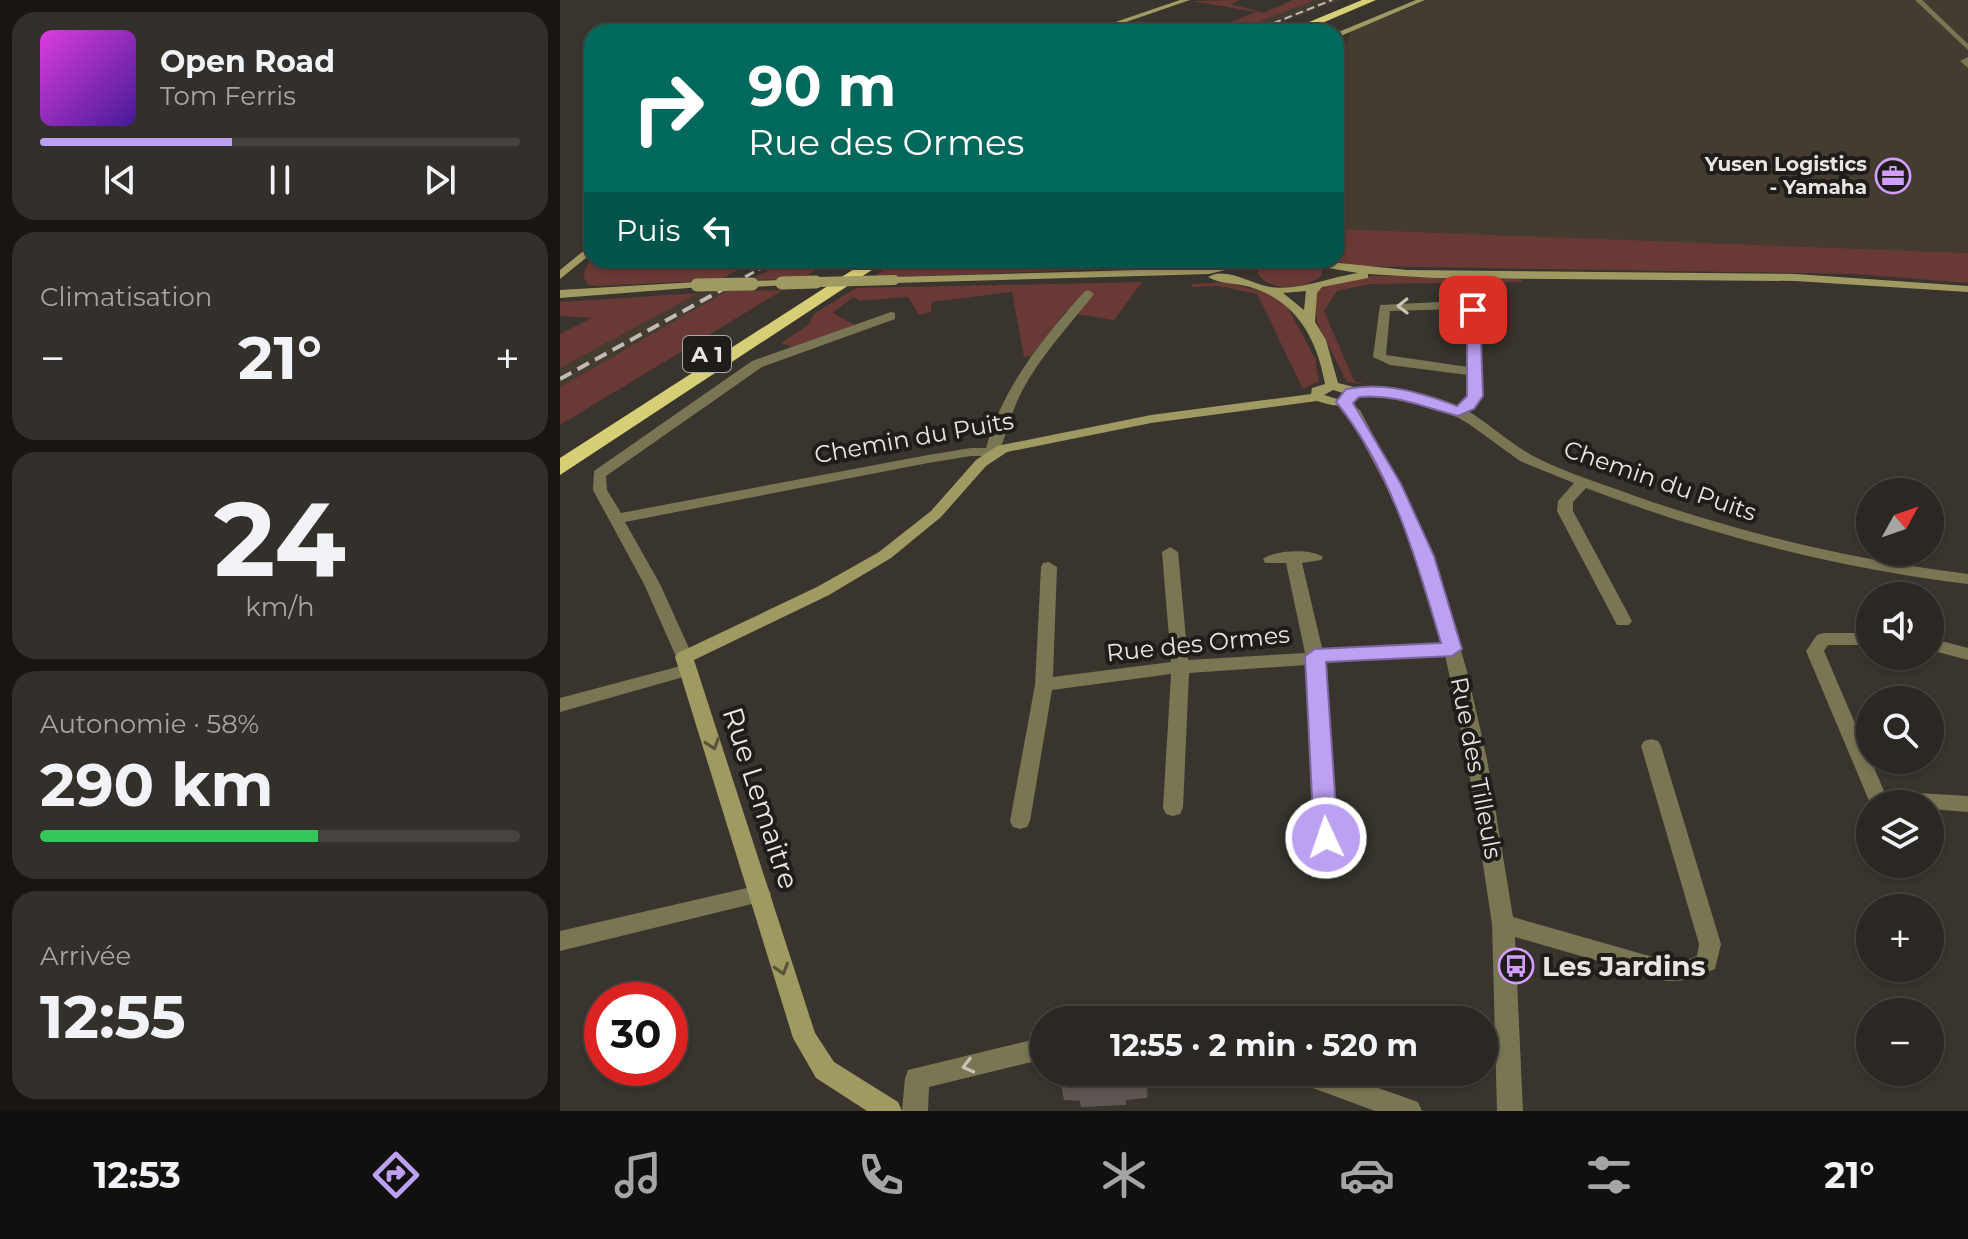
<!DOCTYPE html>
<html lang="fr">
<head>
<meta charset="utf-8">
<style>
	:root { --surface:#2b2722; --page:#332f2a; --text:#f1f3f6; --muted:#a6a5a5; --line:#474440; --accent:#bca0f2 }
	body { margin:0; font-family:Montserrat,sans-serif; background:var(--page); color:var(--text); height:100vh; display:flex; flex-direction:column; font-size:30px; white-space:nowrap }
	* { box-sizing:border-box; margin:0 }
	p { font-size:26px; color:var(--muted) }
	.icon { flex:none; width:44px; height:44px; fill:none; stroke:currentColor; stroke-width:2; stroke-linecap:round; stroke-linejoin:round }
	.map { position:relative; flex:1; overflow:hidden }
	.sheet { display:flex; flex-direction:column; gap:12px; padding:12px; background:#181513; width:560px }
	.sheet>* { flex:none }
	.guide { position:absolute; left:24px; top:24px; width:760px; height:244px; border-radius:24px; box-shadow:0 2px 6px #0004,0 0 0 2px var(--line); background:#00695c; color:#fff; overflow:hidden }
	.needle { width:52px; rotate:50deg }
	.fabs { position:absolute; left:1296px; top:478px; display:grid; gap:16px }
	.fabs a { display:grid; place-items:center; width:88px; height:88px; border-radius:50%; background:var(--surface); box-shadow:0 2px 6px #0004,0 0 0 2px var(--line); font-size:40px }
	.speed { position:absolute; left:24px; top:982px; display:flex; gap:16px; font-size:40px; font-weight:700; text-align:center }
	.speed>* { display:grid; place-content:center; width:104px; height:104px; border-radius:50%; background:var(--surface); box-shadow:0 2px 6px #0004,0 0 0 2px var(--line); line-height:1 }
	.speed .limit { border:12px solid #d22; background:#fff; color:#111 }
	.pin { position:absolute; display:grid; place-items:center; width:68px; height:68px; color:#fff; margin:-34px; border-radius:16px; box-shadow:0 4px 12px #0006 }
	.me { position:absolute; width:88px; margin:-44px; rotate:357deg; stroke-linejoin:round; filter:drop-shadow(0 0 6px #0008) }
	.turn { display:flex; align-items:center; gap:28px; height:168px; padding:0 32px; font-size:36px }
	.turn .icon { width:104px; height:104px; stroke-width:2.5 }
	.turn b { display:block; font-size:56px; line-height:68px }
	.then { display:flex; align-items:center; height:76px; padding:0 32px; background:#0003; gap:16px; font-size:30px }
	.big { font-size:60px; font-weight:700; line-height:1.1 }
	.sheet .tile { flex:1; display:flex; flex-direction:column; justify-content:center; gap:12px; min-width:0; padding:0 28px; border-radius:24px; background:var(--page) }
	.sheet .dial { align-items:center; gap:0 }
	.dial b { font-size:104px; line-height:1 }
	.song { display:flex; align-items:center; gap:24px }
	.cover { width:96px; height:96px; border-radius:12px; background:linear-gradient(135deg,hsl(300 70% 55%),hsl(260 70% 35%)) }
	.played { height:8px; border-radius:4px; background:linear-gradient(90deg,var(--accent) 40%,var(--line) 40%) }
	.keys { display:flex; justify-content:space-around; direction:ltr }
	.heat { display:flex; justify-content:space-between; align-items:center; font-size:44px; direction:ltr }
	.charge { height:12px; border-radius:6px; background:linear-gradient(90deg,#34c759 58%,var(--line) 0) }
	.trip { position:absolute; left:470px; top:1006px; width:468px; height:80px; border-radius:40px; background:var(--surface); box-shadow:0 2px 6px #0004,0 0 0 2px var(--line); font-weight:700; line-height:80px; text-align:center }
	.menu { display:flex; height:128px; justify-content:space-around; align-items:center; background:#11100e; color:var(--muted) }
	.menu .icon { width:56px; height:56px }
	.menu .selected { color:var(--accent) }
	.menu b { font-size:36px; color:var(--text) }
	main { display:flex; flex:1; min-height:0 }
	.map>svg:first-child { display:block }
	.built { fill:#443c30 }
	.green { fill:#693935 }
	.lines { fill:none; stroke-linecap:round; stroke-linejoin:round }
	.street { fill:#797654; fill-rule:evenodd }
	.secondary { fill:#9f9a62; fill-rule:evenodd }
	.highway { fill:#d6cf76; fill-rule:evenodd }
	.rail-far2 { stroke:#bfbbb7; stroke-width:2; stroke-dasharray:8 4; stroke-linecap:butt }
	.rail-far1 { stroke:#bfbbb7; stroke-width:3; stroke-dasharray:10 5; stroke-linecap:butt }
	.rail { stroke:#bfbbb7; stroke-width:4; stroke-dasharray:13 7; stroke-linecap:butt }
	.secondary-bridge-far1 { stroke:#9f9a62; stroke-width:10 }
	.secondary-bridge { stroke:#9f9a62; stroke-width:13 }
	.wall { fill:#5e5652 }
	.shaded-wall { fill:#4c4642 }
	.building { fill:#6d645f; stroke:#4c4642; stroke-width:2 }
	.oneway { stroke:#c7c4b7 }
	.oneway2 { stroke:#59553a }
	.route { fill:#bca0f2; stroke:#7a689d; stroke-width:2 }
	.labels { text-anchor:middle; stroke-width:8; stroke-linejoin:round; paint-order:stroke }
	.far-poi-label { font-size:20px; font-weight:bold; fill:#e9e6e2; stroke:#1f1c19; text-anchor:end }
	.shield { fill:#1f1c19; stroke:#aca9a6; stroke-width:2 }
	.shield-label { font-size:22px; font-weight:bold; fill:#e9e6e2 }
	.street-label { font-size:24px; fill:#e9e6e2; stroke:#1f1c19 }
	.near-street-label { font-size:28px; fill:#e9e6e2; stroke:#1f1c19 }
	.near-poi-label { font-size:28px; font-weight:bold; fill:#e9e6e2; stroke:#1f1c19; text-anchor:start }
</style>
</head>
<body>
<main>
<section class="sheet">
<div class="tile">
<div class="song"><i class="cover"></i><div><b>Open Road</b><p>Tom Ferris</p></div></div>
<div class="played"></div>
<div class="keys"><svg class="icon" aria-label="previous" viewBox="0 0 24 24"><path d="M18 5L8 12l10 7zM5 5v14"/></svg><svg class="icon" aria-label="pause" viewBox="0 0 24 24"><path d="M8 5v14M16 5v14"/></svg><svg class="icon" aria-label="next" viewBox="0 0 24 24"><path d="M6 5l10 7-10 7zM19 5v14"/></svg></div>
</div>
<div class="tile"><p>Climatisation</p>
<div class="heat"><a>−</a><b class="big">21°</b><a>+</a></div>
</div>
<div class="tile dial"><b>24</b><p>km/h</p></div>
<div class="tile"><p>Autonomie · 58%</p><b class="big">290 km</b><div class="charge"></div></div>
<div class="tile"><p>Arrivée</p><b class="big">12:55</b></div>
</section>
<div class="map">
<svg width="1408" height="1111" viewBox="0 0 1408 1111">
	<rect width="100%" height="100%" fill="#39342d"/>
	<g class="built">
		<path d="M747 0H780L698 32H664Z"/>
		<path d="M868 0H1408V253L776 229V83L783 70V56L790 32Z"/>
		<path d="M167 291 124 316 0 387V368L139 293Z"/>
	</g>
	<g class="green">
		<path d="M680 0 671 4 704 13 732 0H754L673 32H647L696 12 632 1Z"/>
		<path d="M779 229 1408 253V283L1293 274 793 266 773 260Z"/>
		<path d="M32 254V260H197L159 280 38 286 28 285 23 276Z"/>
		<path d="M227 260H272L241 279 190 280Z"/>
		<path d="M338 260 366 264 363 260H423L420 262 436 266 507 260H675L660 265 312 278Z"/>
		<path d="M746 260 762 269V275C747 290 707 293 697 272L708 261Z"/>
		<path d="M878 277 962 279 961 282 810 284 777 291 764 311 794 381 807 385 787 382 757 323 755 293C785 269 842 277 878 277Z"/>
		<path d="M582 282 554 320 505 312 471 356 464 357 452 292 371 302V312L359 315 348 297 300 301 293 297 273 313 295 325 232 347 221 343 248 325 254 314 296 288Z"/>
		<path d="M665 282 722 297 755 358 759 381 743 389 697 294 659 286 632 287V284Z"/>
		<path d="M223 290 0 425V387L167 291Z"/>
		<path d="M139 293 0 368V334L32 318 0 316V302Z"/>
	</g>
	<g class="lines">
		<g class="street">
			<path d="M1355 0H1362L1408 44V50Z"/>
			<path d="M1408 57V68L1400 61Z"/>
			<path d="M528 290 534 294C509 326 481 355 462 391 451 412 447 435 437 456H411L368 463 65 522 100 584 133 657 130 661H118L84 584 33 490 34 471 192 361 331 312 335 313V319L202 367 46 476 47 490 61 513 368 455 411 448H426C443 387 482 339 524 292Z"/>
			<path d="M899 301 919 310 922 396 918 405 908 411C932 426 953 446 979 459 1010 474 1043 484 1075 496 1184 534 1294 560 1408 574V584C1277 568 1149 535 1026 488L1013 502V511L1072 621 1069 625H1057L997 511 998 501 1014 483 960 461 909 424 881 408 840 397H792L785 393C807 377 874 394 898 406L907 400 908 375 830 365 813 357 820 305ZM898 309 907 312 908 367 826 355 830 311Z"/>
			<path d="M783 398 800 410 839 484 873 556 907 671 927 759 953 917 1107 961 1127 960 1137 956 1139 944 1081 746 1084 741 1091 739 1098 741 1101 746 1161 944 1155 969 1129 980 1107 981 955 937 963 1111H937L932 924 907 759 885 655 764 663 776 838 773 844 766 846 759 844 756 838 747 665 629 673 623 808 620 814 613 816 606 814 603 808 611 674 492 690 470 821 467 827 460 829 453 827 450 821 475 685 481 567 483 563 489 562 497 567 493 677 611 662 602 552 610 547 618 552 628 660 745 653 726 563H705L703 559C714 550 752 548 763 557L761 560 742 563 763 652 881 644 857 556 825 484 787 412 776 402Z"/>
			<path d="M1263 633H1310V645H1268L1264 651 1324 791 1408 796V812L1370 809V804L1310 803 1246 651 1257 635Z"/>
			<path d="M1370 638 1408 648V660L1370 650Z"/>
			<path d="M128 664 134 666 137 670 134 674 0 712V698Z"/>
			<path d="M200 885 208 888 211 894 208 900 0 951V931Z"/>
			<path d="M484 1037V1059L369 1087 368 1111H342L345 1078 348 1070Z"/>
			<path d="M728 1072H773L858 1102 862 1111H815L731 1080Z"/>
		</g>
		<g class="secondary">
			<path d="M620 0H630L537 32H526Z"/>
			<path d="M856 0H865L776 38V33Z"/>
			<path d="M32 244V253L0 279V270Z"/>
			<path d="M684 260H706L649 274 334 283 328 280 334 277 649 268Z"/>
			<path d="M750 260 847 270 1235 274 1408 286V292L1235 281 875 278 808 274V278L762 287 757 293 755 322 766 340 778 383 794 387 798 398C785 409 773 406 757 401L591 423 447 452 426 466 381 517 331 558 269 595 134 660 255 1033 274 1062 338 1102 342 1111H307L256 1078 233 1038 115 657 118 653 257 587 319 552 371 511 416 460 437 446 591 415 751 394 752 388 765 384C757 339 737 301 690 287 677 283 659 284 648 277 665 266 692 284 710 287 739 291 770 277 798 273L768 268ZM746 291 744 310 723 293ZM773 390 783 393 784 396 777 399 764 395Z"/>
			<path d="M222 280 226 281V285L192 287 186 284 192 281Z"/>
			<path d="M137 282 141 283V287L0 298V290Z"/>
		</g>
		<g class="highway">
			<path d="M802 0H816L741 32H725Z"/>
			<path d="M308 260H327L0 475V458Z"/>
		</g>
		<path class="rail-far2" d="M691 32 772 0"/>
		<path class="rail-far1" d="M172 284 216 260"/>
		<path class="rail" d="M0 379 176 282"/>
		<g class="secondary-bridge-far1">
			<path d="M222 283 334 280"/>
			<path d="M187 284H192"/>
		</g>
		<g class="secondary-bridge">
			<path d="M222 283 256 282"/>
			<path d="M137 285 192 284"/>
		</g>
	</g>
	<path class="wall" d="M589 1072 587 1098 566 1100V1105L521 1107 520 1101 504 1100 500 1080Z"/>
	<path class="shaded-wall" d="M585 1072H589L587 1098 585 1078Z"/>
	<path class="building" d="M499 1072H585V1078L563 1080 564 1084 517 1086V1081L500 1080Z"/>
	<defs><path id="oneway-chevron" d="M-2-3.5L2.5 0L-2 3.5" fill="none" stroke-width="1.6" stroke-linecap="round" stroke-linejoin="round" transform="scale(2)"/></defs>
	<g class="oneway">
		<use href="#oneway-chevron" transform="translate(843 306) rotate(179)"/>
		<use href="#oneway-chevron" transform="translate(408 1066) rotate(166)"/>
	</g>
	<g class="oneway2">
		<use href="#oneway-chevron" transform="translate(153 744) rotate(72)"/>
		<use href="#oneway-chevron" transform="translate(222 969) rotate(73)"/>
	</g>
	<path class="route" d="M913 306 920 310 923 396 914 409 898 416C863 407 836 394 799 397L793 403 841 484 874 556 902 649 892 656 766 662 778 838 775 845H758L754 838 745 656 755 649 881 643C857 561 831 469 776 402L786 389C825 381 861 393 897 406L907 396V310Z"/>
	<defs>
		<g id="office-ring" transform="scale(1.8)"><circle r="9.5" fill="#1f1c19" stroke="#d19dfe" stroke-width="1.5"/><path d="M-6-3h4V-5.5h4V-3h4V5H-6ZM-1-4.5V-3h2v-1.5ZM-6 0V1H6V0Z" fill="#d19dfe"/></g>
		<g id="bus-ring" transform="scale(1.8)"><circle r="9.5" fill="#1f1c19" stroke="#d19dfe" stroke-width="1.5"/><path d="M-5-6H5V4H4V6H2V4H-2V6H-4V4H-5ZM-3.5-4V0h7V-4ZM-3.5 1.2v1.5H-2V1.2ZM2 1.2v1.5H3.5V1.2Z" fill="#d19dfe"/></g>
	</defs>
	<g fill-rule="evenodd">
		<use href="#office-ring" x="1333" y="176"/>
		<use href="#bus-ring" x="956" y="966"/>
	</g>
	<g class="labels">
		<g class="far-poi-label">
			<text x="1307" y="171">Yusen Logistics<tspan x="1307" dy="23">- Yamaha</tspan></text>
		</g>
		<rect class="shield" x="123" y="336" width="48" height="36" rx="6"/>
		<g class="shield-label">
			<text x="147" y="362">A 1</text>
		</g>
		<g class="street-label">
			<text transform="translate(354 438) rotate(-10)" y="8">Chemin du Puits</text>
			<text transform="translate(1100 481) rotate(19)" y="8">Chemin du Puits</text>
			<text transform="translate(638 644) rotate(-6)" y="8">Rue des Ormes</text>
			<text transform="translate(916 768) rotate(79)" y="8">Rue des Tilleuls</text>
		</g>
		<g class="near-street-label">
			<text transform="translate(201 798) rotate(72)" y="10">Rue Lemaitre</text>
		</g>
		<g class="near-poi-label">
			<text x="982" y="976">Les Jardins</text>
		</g>
	</g>
</svg>
<div class="fabs">
<a><svg class="needle" viewBox="-14 -14 28 28"><path d="M0-13l5 13h-10z" fill="#e53935"/><path d="M0 13l5-13h-10z" fill="#a6a5a5"/></svg></a>
<a><svg class="icon" aria-label="sound" viewBox="0 0 24 24"><path d="M4 9h4l5-4v14l-5-4H4zM17 9q2 3 0 6"/></svg></a>
<a><svg class="icon" aria-label="search" viewBox="0 0 24 24"><circle cx="10" cy="10" r="6"/><path d="M15 15l6 6"/></svg></a>
<a><svg class="icon" aria-label="layers" viewBox="0 0 24 24"><path d="M12 4l9 5-9 5-9-5zM3 14l9 5 9-5"/></svg></a>
<a>+</a>
<a>−</a>
</div>
<div class="speed"><div class="limit">30</div></div>
<div class="pin" style="left:913px;top:310px;background:#d93025"><svg class="icon" aria-label="arrive" viewBox="0 0 24 24"><path d="M6 21V4h12l-3 4 3 4H6"/></svg></div>
<svg class="me" style="left:766px;top:838px" viewBox="-20 -20 40 40"><circle r="17" fill="#bca0f2" stroke="#fff" stroke-width="3"/><path d="M0-11L8 9 0 5-8 9z" fill="#fff"/></svg>
<div class="trip">12:55 · 2 min · 520 m</div>
<div class="guide">
<div class="turn"><svg class="icon" aria-label="right" viewBox="0 0 24 24"><path d="M7 20v-9h11M14 6l5 5-5 5"/></svg><div><b>90 m</b>Rue des Ormes</div></div>
<div class="then">Puis<svg class="icon" aria-label="left" viewBox="0 0 24 24"><path d="M17 20v-9H6M10 6l-5 5 5 5"/></svg></div>
</div>
</div>
</main>
<nav class="menu">
<b>12:53</b>
<svg class="icon selected" aria-label="directions" viewBox="0 0 24 24"><path d="M12 3l9 9-9 9-9-9zM9 14v-3h6M13 9l2 2-2 2"/></svg>
<svg class="icon" aria-label="music" viewBox="0 0 24 24"><path d="M9 18V5l10-2v13"/><circle cx="6" cy="18" r="3"/><circle cx="16" cy="16" r="3"/></svg>
<svg class="icon" aria-label="phone" viewBox="0 0 24 24"><path d="M5 4h4l2 5-3 2q2 4 5 5l2-3 5 2v4C11 20 4 13 5 4z"/></svg>
<svg class="icon" aria-label="climate" viewBox="0 0 24 24"><path d="M12 3v18M4 7l16 10M4 17L20 7"/></svg>
<svg class="icon" aria-label="car" viewBox="0 0 24 24"><path d="M5 17H2v-5l4-1 3-4h7l3 4 3 1v5h-3M9 17h6M6 11h13"/><circle cx="7" cy="17" r="2"/><circle cx="17" cy="17" r="2"/></svg>
<svg class="icon" aria-label="filters" viewBox="0 0 24 24"><path d="M4 7h16M4 17h16"/><circle cx="9" cy="7" r="2"/><circle cx="15" cy="17" r="2"/></svg>
<b>21°</b>
</nav>
</body>
</html>
